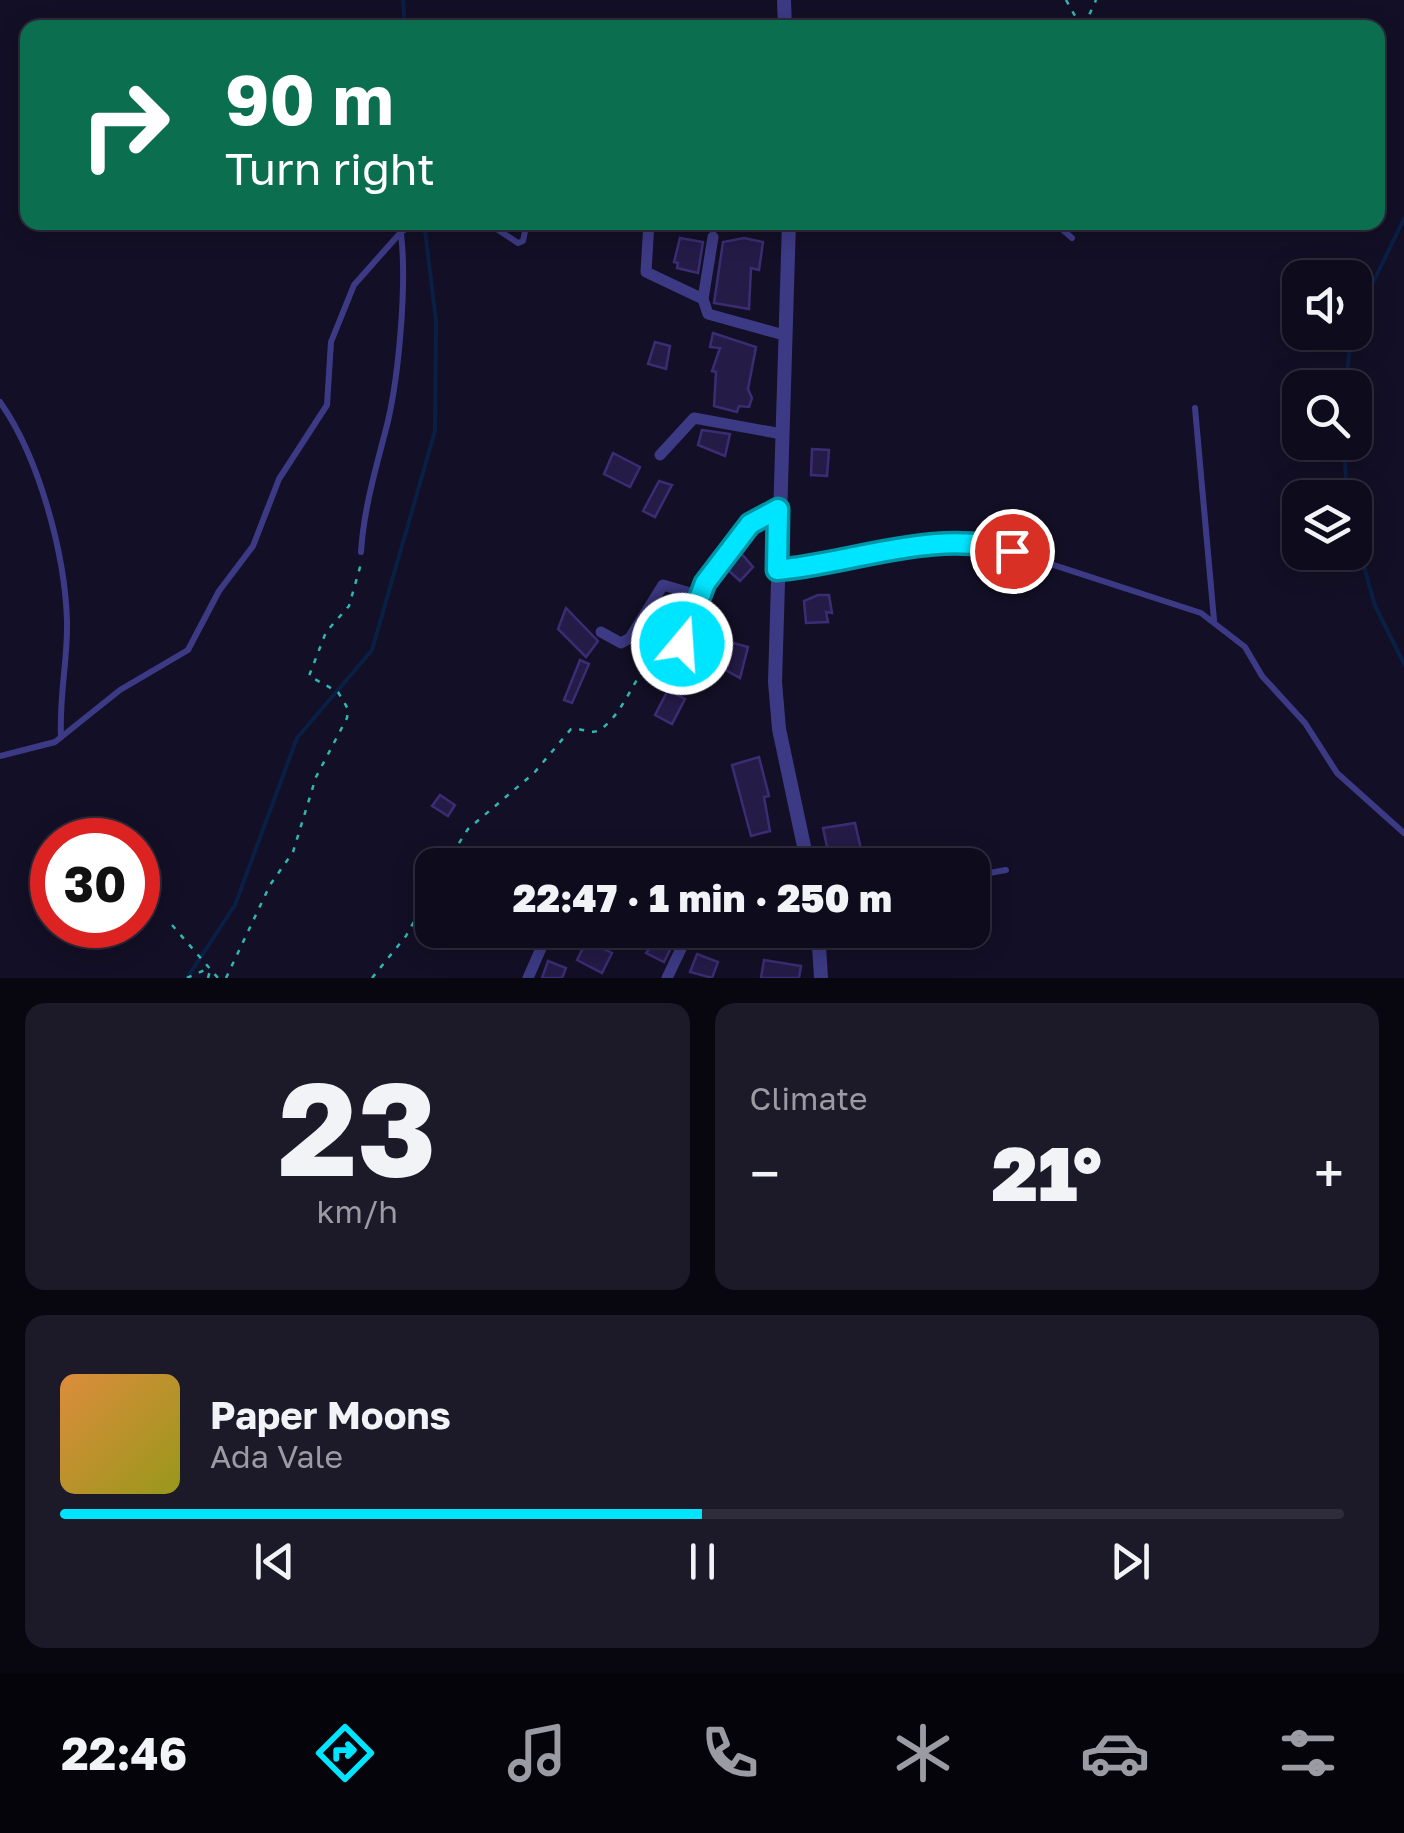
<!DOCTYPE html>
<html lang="en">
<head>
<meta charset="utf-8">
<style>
	:root { --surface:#0e0b1c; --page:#1c1929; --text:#f1f3f6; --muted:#9b9ba3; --line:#2e2b3b; --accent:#00e5ff }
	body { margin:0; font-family:"Golos Text",sans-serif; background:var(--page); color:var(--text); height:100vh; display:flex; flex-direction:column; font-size:38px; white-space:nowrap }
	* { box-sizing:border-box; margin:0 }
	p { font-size:32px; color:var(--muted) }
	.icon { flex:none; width:55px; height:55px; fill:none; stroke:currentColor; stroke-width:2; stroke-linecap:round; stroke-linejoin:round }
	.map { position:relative; height:978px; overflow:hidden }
	.drawer { display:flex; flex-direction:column; gap:25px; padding:25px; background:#08060f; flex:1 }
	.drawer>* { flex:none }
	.guide { position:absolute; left:20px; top:20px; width:1365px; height:210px; border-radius:20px; box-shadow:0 5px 25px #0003,0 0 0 2px var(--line); background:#0b6e4f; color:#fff; overflow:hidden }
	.buttons { position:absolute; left:1282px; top:260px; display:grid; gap:20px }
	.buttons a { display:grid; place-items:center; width:90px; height:90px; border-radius:20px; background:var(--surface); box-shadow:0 5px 25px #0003,0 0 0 2px var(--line); font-size:50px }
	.speed { position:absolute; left:30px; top:818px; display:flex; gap:20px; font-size:50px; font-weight:700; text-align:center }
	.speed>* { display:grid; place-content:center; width:130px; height:130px; border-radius:50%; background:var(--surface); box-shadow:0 5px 25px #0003,0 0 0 2px var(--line); line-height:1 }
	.speed .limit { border:15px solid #d22; background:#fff; color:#111 }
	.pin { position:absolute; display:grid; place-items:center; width:85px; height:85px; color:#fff; margin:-42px; border:5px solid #fff; border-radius:50%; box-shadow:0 2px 10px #0007 }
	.me { position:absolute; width:110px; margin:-55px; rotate:18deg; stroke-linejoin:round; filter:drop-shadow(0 0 8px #0008) }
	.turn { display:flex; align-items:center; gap:35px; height:210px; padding:0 40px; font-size:45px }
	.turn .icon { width:130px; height:130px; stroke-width:2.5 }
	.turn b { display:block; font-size:70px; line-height:85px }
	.big { font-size:75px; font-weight:800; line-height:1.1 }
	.drawer .tile { flex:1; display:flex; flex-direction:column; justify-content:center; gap:15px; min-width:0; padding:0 35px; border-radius:20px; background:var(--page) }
	.drawer .dial { align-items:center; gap:0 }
	.dial b { font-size:130px; line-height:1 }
	.song { display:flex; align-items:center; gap:30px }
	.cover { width:120px; height:120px; border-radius:15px; background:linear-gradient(135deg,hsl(30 70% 55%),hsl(60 70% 35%)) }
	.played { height:10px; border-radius:5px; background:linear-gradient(90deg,var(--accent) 50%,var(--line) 50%) }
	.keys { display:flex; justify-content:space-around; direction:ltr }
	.heat { display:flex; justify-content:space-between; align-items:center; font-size:55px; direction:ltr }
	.drawer .tiles { flex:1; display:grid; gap:25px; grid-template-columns:1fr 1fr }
	.tile:last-child { grid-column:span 2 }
	.trip { position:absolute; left:415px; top:848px; width:575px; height:100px; border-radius:20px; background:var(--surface); box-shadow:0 5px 25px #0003,0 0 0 2px var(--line); font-weight:800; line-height:100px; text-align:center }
	.tabs { display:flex; height:160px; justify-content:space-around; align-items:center; background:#06040b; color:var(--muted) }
	.tabs .icon { width:70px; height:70px }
	.tabs .current { color:var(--accent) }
	.tabs b { font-size:45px; color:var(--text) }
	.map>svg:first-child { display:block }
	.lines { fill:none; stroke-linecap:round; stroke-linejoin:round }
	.stream { stroke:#0a1f44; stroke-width:4 }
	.building { fill:#241b47; stroke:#3b2d73; stroke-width:2.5 }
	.path { stroke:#2fb8b0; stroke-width:2.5; stroke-dasharray:5 8; stroke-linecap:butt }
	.service { stroke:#3d3a85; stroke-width:6 }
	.minor { stroke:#3d3a85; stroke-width:11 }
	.tertiary { stroke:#3d3a85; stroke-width:14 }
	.route-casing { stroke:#0095a6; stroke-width:25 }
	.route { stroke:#00e5ff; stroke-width:18 }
</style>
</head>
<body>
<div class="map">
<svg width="1404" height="978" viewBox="0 0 1404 978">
	<rect width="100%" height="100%" fill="#130f26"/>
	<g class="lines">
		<g class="stream">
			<path d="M403 0 405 28"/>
			<path d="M1355 319 1404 219"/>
			<path d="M1345 388 1352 332"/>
			<path d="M1344 442 1347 498"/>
			<path d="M1355 534 1375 606 1404 664"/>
			<path d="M187 978 235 905 297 738 372 650 435 431 436 321 424 222"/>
		</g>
	</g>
	<g class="building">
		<path d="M680 238 703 242 698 273 677 268 678 263 674 262Z"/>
		<path d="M744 238 763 242 759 270 751 268 749 309 714 303 723 242Z"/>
		<path d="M713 333 756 347 748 389 752 398 749 407 739 406 737 412 714 406 716 372 712 371 720 348 710 347Z"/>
		<path d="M655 342 670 346 666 369 648 364Z"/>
		<path d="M702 430 730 434 725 456 698 445Z"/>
		<path d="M812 449 829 450 827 476 811 475Z"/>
		<path d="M613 453 640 467 630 487 604 474Z"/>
		<path d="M659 481 672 485 655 517 643 511Z"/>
		<path d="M740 552 753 567 740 581 727 569Z"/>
		<path d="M818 595H829L832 613 826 612 828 622 806 623 804 601Z"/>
		<path d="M566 608 598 641 586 657 558 629Z"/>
		<path d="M726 641 748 647 740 678 715 664Z"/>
		<path d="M580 660 589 664 572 703 564 700Z"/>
		<path d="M668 690 685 699 672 724 655 715Z"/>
		<path d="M759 757 769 796 764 797 770 831 751 836 732 765Z"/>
		<path d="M440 795 455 805 448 816 432 806Z"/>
		<path d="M855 823 861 849 829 856 823 828Z"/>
		<path d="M783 849 787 865H738L737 862Z"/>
		<path d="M661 933 675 940 664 962 646 953Z"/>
		<path d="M587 940 612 953 602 973 577 960Z"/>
		<path d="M697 954 718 962 712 978 690 972Z"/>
		<path d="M764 960 801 966 799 978H761Z"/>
		<path d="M548 961 566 968 562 978H542Z"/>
	</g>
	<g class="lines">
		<g class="path">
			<path d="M1066 0 1082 28"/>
			<path d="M1084 26 1096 0"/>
			<path d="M445 865 468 829 534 773 571 729C582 727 592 736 601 729 630 708 635 663 670 647"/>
			<path d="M172 925 218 978"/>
			<path d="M187 978 209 968"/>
			<path d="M208 978 210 970"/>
			<path d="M226 978 270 885 293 852 316 777 347 718 348 709 338 692 309 676 326 632 349 606 362 560"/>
			<path d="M372 978 406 936 432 889"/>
		</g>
		<g class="service">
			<path d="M486 222 518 243 523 241 527 222"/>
			<path d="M1054 222 1072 238"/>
			<path d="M0 402C39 457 65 554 67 621 68 660 59 695 61 737"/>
			<path d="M1195 408 1214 620"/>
			<path d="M361 552C364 506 377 465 388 421 399 373 407 283 401 234"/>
			<path d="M779 570 826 566 895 548 986 543 1201 613 1245 647 1262 676 1305 723 1337 773 1404 833"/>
			<path d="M0 756 55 742 120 690 188 650 219 591 253 546 279 479 327 405 331 342 354 285 401 232 418 222"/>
			<path d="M855 865H893"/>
			<path d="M972 876 1006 870"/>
		</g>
		<g class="minor">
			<path d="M649 222 646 272 703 299"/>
			<path d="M713 237 703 299 708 314 784 335"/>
			<path d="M660 455 694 418 782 434"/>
			<path d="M601 632 621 643 630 638 663 585 697 595"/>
			<path d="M682 644 705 583 750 524 778 509"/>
			<path d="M528 978 549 930"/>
			<path d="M667 978 690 930"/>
		</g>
		<g class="tertiary">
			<path d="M784 0 785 28"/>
			<path d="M789 222 775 682 779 729 808 865"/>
			<path d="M818 930 821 978"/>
		</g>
	</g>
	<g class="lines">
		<g class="route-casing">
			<path id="route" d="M682 644 705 583 750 524 778 509 777 570C854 563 936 528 1012 551"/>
		</g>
		<use href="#route" class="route"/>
	</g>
</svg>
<div class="buttons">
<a><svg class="icon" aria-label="sound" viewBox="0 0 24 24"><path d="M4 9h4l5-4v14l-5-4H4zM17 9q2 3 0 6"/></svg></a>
<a><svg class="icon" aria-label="search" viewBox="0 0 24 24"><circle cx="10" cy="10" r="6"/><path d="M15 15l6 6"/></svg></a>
<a><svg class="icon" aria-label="layers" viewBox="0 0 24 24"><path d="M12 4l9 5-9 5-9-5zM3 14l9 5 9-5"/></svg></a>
</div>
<div class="speed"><div class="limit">30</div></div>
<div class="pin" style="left:1012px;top:551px;background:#d93025"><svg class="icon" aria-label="arrive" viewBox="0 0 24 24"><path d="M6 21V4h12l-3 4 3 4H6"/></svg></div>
<svg class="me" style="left:682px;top:644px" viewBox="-20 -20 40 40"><circle r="17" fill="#00e5ff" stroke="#fff" stroke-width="3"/><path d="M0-11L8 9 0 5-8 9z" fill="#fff"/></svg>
<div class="trip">22:47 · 1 min · 250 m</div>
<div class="guide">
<div class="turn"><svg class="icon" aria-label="right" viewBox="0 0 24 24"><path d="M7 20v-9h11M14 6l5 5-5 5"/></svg><div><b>90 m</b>Turn right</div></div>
</div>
</div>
<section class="drawer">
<div class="tiles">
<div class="tile dial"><b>23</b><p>km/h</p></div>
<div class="tile"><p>Climate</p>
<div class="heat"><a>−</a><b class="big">21°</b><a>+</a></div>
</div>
<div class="tile">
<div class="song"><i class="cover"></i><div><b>Paper Moons</b><p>Ada Vale</p></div></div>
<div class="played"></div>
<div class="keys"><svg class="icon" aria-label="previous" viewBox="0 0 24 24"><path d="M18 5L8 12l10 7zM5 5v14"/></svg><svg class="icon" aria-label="pause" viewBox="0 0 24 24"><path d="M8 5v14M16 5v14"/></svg><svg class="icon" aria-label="next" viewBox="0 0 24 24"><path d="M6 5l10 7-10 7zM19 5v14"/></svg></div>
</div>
</div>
</section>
<nav class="tabs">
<b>22:46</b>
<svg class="icon current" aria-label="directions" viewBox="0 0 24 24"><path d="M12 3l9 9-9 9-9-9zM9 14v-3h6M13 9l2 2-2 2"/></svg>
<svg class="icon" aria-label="music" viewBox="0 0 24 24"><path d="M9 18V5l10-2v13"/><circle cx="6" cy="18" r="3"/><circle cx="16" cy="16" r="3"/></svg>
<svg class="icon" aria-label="phone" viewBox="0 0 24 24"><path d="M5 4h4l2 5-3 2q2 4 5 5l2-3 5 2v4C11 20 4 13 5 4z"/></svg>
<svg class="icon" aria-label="climate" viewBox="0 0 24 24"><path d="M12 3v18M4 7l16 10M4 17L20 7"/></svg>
<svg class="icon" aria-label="car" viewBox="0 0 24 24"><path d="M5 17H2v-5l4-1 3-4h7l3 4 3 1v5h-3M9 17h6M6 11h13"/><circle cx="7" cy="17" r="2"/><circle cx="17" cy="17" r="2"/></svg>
<svg class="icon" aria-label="filters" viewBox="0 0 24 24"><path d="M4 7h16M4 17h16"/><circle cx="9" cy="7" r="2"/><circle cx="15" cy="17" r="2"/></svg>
</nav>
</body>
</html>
